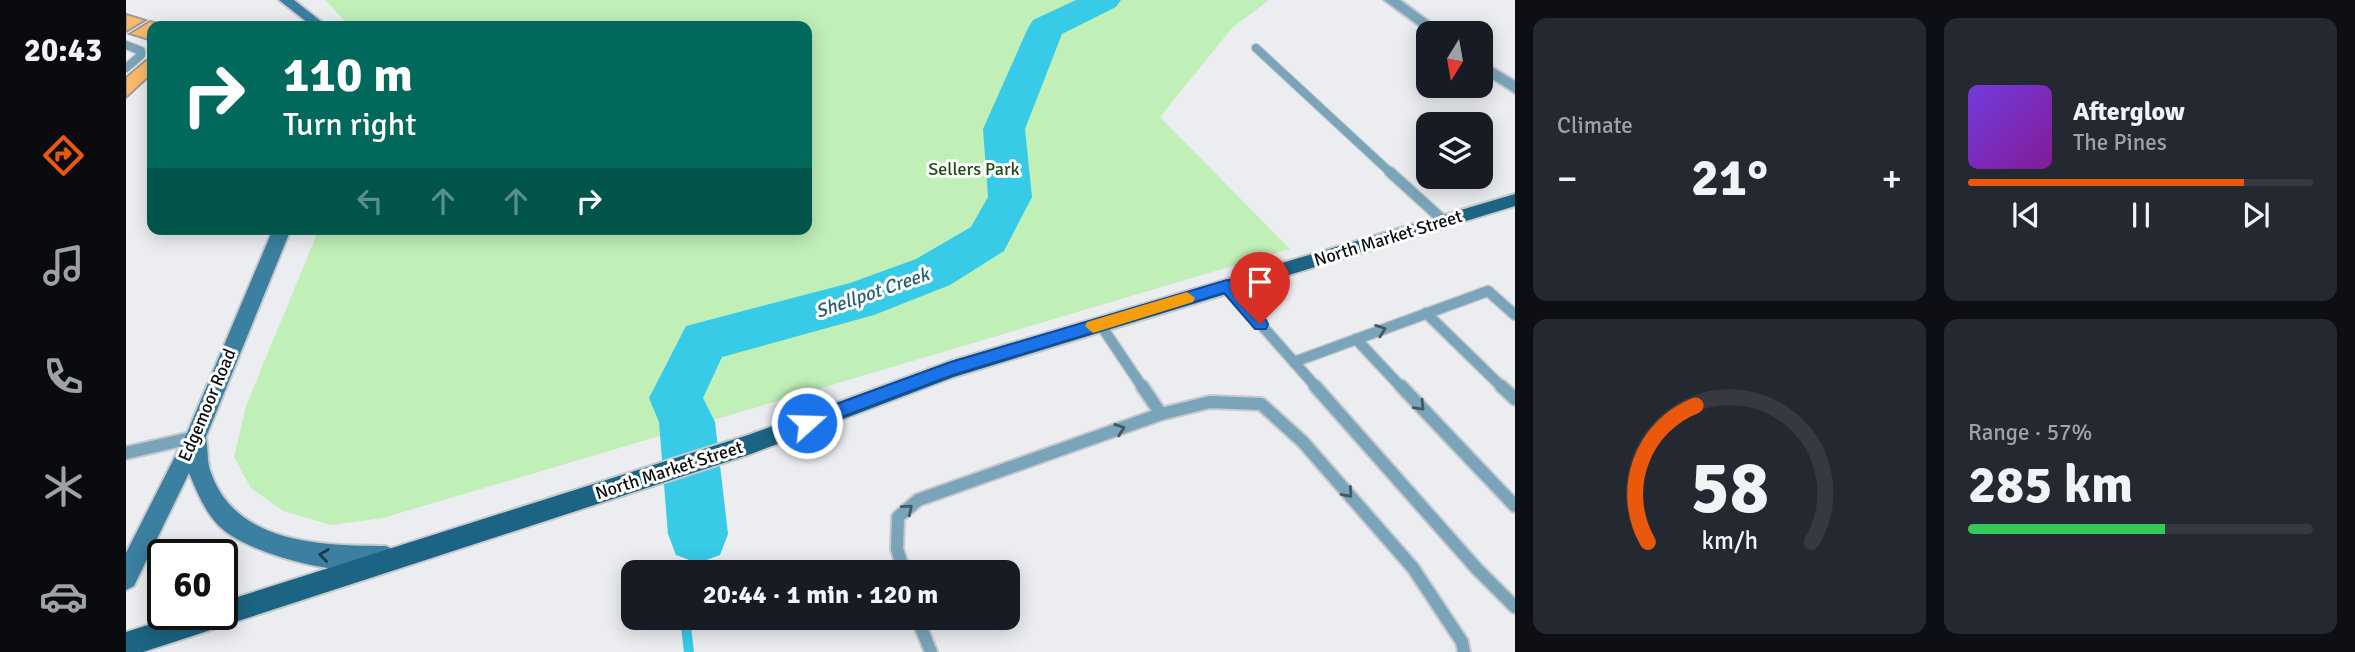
<!DOCTYPE html>
<html lang="en">
<head>
<meta charset="utf-8">
<style>
	:root { --surface:#171b24; --page:#242831; --text:#f1f3f6; --muted:#9ea1a6; --line:#363941; --accent:#ea580c }
	body { margin:0; font-family:Signika,sans-serif; background:var(--page); color:var(--text); height:100vh; display:flex; flex-direction:column; font-size:26px; white-space:nowrap }
	* { box-sizing:border-box; margin:0 }
	p { font-size:23px; color:var(--muted) }
	.icon { flex:none; width:38px; height:38px; fill:none; stroke:currentColor; stroke-width:2; stroke-linecap:round; stroke-linejoin:round }
	.map { position:relative; flex:1; overflow:hidden }
	.sheet { display:flex; flex-direction:column; gap:18px; padding:18px; background:#0d0f14; width:840px }
	.sheet>* { flex:none }
	.guide { position:absolute; left:21px; top:21px; width:665px; height:214px; border-radius:14px; box-shadow:0 4px 18px #0003; background:#00695c; color:#fff; overflow:hidden }
	.needle { width:46px; rotate:191deg }
	.fabs { position:absolute; left:1290px; top:21px; display:grid; gap:14px }
	.fabs a { display:grid; place-items:center; width:77px; height:77px; border-radius:14px; background:var(--surface); box-shadow:0 4px 18px #0003; font-size:35px }
	.speed { position:absolute; left:21px; top:539px; display:flex; gap:14px; font-size:35px; font-weight:700; text-align:center }
	.speed>* { display:grid; place-content:center; width:91px; height:91px; border-radius:50%; background:var(--surface); box-shadow:0 4px 18px #0003; line-height:1 }
	.speed .limit { border:4px solid #111; border-radius:10px; background:#fff; color:#111 }
	.pin { position:absolute; display:grid; place-items:center; width:60px; height:60px; color:#fff; margin:-72px -30px; border-radius:50% 50% 50% 0; rotate:-45deg; box-shadow:0 0 7px #0007 }
	.pin .icon { rotate:45deg }
	.me { position:absolute; width:77px; margin:-38px; rotate:70deg; stroke-linejoin:round; filter:drop-shadow(0 0 5px #0008) }
	.turn { display:flex; align-items:center; gap:24px; height:147px; padding:0 21px; font-size:32px }
	.turn .icon { width:91px; height:91px; stroke-width:2.5 }
	.turn b { display:block; font-size:49px; line-height:60px }
	.lanes { display:flex; align-items:center; height:66px; padding:0 21px; background:#0003; justify-content:center; gap:35px; direction:ltr }
	.lanes .off { opacity:.35 }
	.big { font-size:52px; font-weight:800; line-height:1.1 }
	.sheet .widget { flex:1; display:flex; flex-direction:column; justify-content:center; gap:10px; min-width:0; padding:0 24px; border-radius:14px; background:var(--page) }
	.sheet .dial { align-items:center; gap:0 }
	.dial svg { height:182px; overflow:visible; fill:none; stroke:var(--line); stroke-width:7; stroke-linecap:round; text-anchor:middle }
	.dial text { fill:var(--text); stroke:none }
	.song { display:flex; align-items:center; gap:21px }
	.cover { width:84px; height:84px; border-radius:10px; background:linear-gradient(135deg,hsl(260 70% 55%),hsl(290 70% 35%)) }
	.played { height:7px; border-radius:4px; background:linear-gradient(90deg,var(--accent) 80%,var(--line) 80%) }
	.keys { display:flex; justify-content:space-around; direction:ltr }
	.heat { display:flex; justify-content:space-between; align-items:center; font-size:38px; direction:ltr }
	.charge { height:10px; border-radius:5px; background:linear-gradient(90deg,#34c759 57%,var(--line) 0) }
	.sheet .tiles { flex:1; display:grid; gap:18px; grid-template-columns:repeat(2,1fr) }
	.trip { position:absolute; left:495px; top:560px; width:399px; height:70px; border-radius:14px; background:var(--surface); box-shadow:0 4px 18px #0003; font-weight:800; line-height:70px; text-align:center }
	main { display:flex; flex:1; min-height:0 }
	.tabs { display:flex; flex-direction:column; width:126px; justify-content:space-around; align-items:center; background:#090b0e; color:var(--muted) }
	.tabs .icon { width:49px; height:49px }
	.tabs .on { color:var(--accent) }
	.tabs b { font-size:32px; color:var(--text) }
	.map>svg:first-child { display:block }
	.green { fill:#c0efb8 }
	.lines { fill:none; stroke-linecap:round; stroke-linejoin:round }
	.stream { stroke:#37cbe7; stroke-width:10 }
	.river { fill:#37cbe7; fill-rule:evenodd }
	.building { fill:#fdba6a; stroke:#9d9a97; stroke-width:2 }
	.service-far2-casing { stroke:#c8c9cd; stroke-width:10 }
	.service-far1-casing { stroke:#c8c9cd; stroke-width:13 }
	.service-casing { stroke:#c8c9cd; stroke-width:16 }
	.minor-casing { stroke:#c8c9cd; stroke-width:4 }
	.secondary-casing { stroke:#c8c9cd; stroke-width:4 }
	.primary-casing { stroke:#c8c9cd; stroke-width:4 }
	.service-far2 { stroke:#7aa4ba; stroke-width:8 }
	.service-far1 { stroke:#7aa4ba; stroke-width:10 }
	.service { stroke:#7aa4ba; stroke-width:12 }
	.minor { fill:#7aa4ba; fill-rule:evenodd }
	.secondary { fill:#3b80a0; fill-rule:evenodd }
	.primary { fill:#1b6483; fill-rule:evenodd }
	.oneway { stroke:#425864 }
	.oneway2 { stroke:#1e3a48 }
	.route { fill:#1a73e8; stroke:#114b97; stroke-width:2 }
	.slow { fill:#f59e0b }
	.labels { text-anchor:middle; stroke-width:6; stroke-linejoin:round; paint-order:stroke }
	.park-label { font-size:18px; fill:#1f4a17; stroke:#fff }
	.street-label { font-size:18px; fill:#0b0c0d; stroke:#fff }
	.water-label { font-size:19px; font-style:italic; fill:#28616d; stroke:#fff }
</style>
</head>
<body>
<main>
<nav class="tabs">
<b>20:43</b>
<svg class="icon on" aria-label="directions" viewBox="0 0 24 24"><path d="M12 3l9 9-9 9-9-9zM9 14v-3h6M13 9l2 2-2 2"/></svg>
<svg class="icon" aria-label="music" viewBox="0 0 24 24"><path d="M9 18V5l10-2v13"/><circle cx="6" cy="18" r="3"/><circle cx="16" cy="16" r="3"/></svg>
<svg class="icon" aria-label="phone" viewBox="0 0 24 24"><path d="M5 4h4l2 5-3 2q2 4 5 5l2-3 5 2v4C11 20 4 13 5 4z"/></svg>
<svg class="icon" aria-label="climate" viewBox="0 0 24 24"><path d="M12 3v18M4 7l16 10M4 17L20 7"/></svg>
<svg class="icon" aria-label="car" viewBox="0 0 24 24"><path d="M5 17H2v-5l4-1 3-4h7l3 4 3 1v5h-3M9 17h6M6 11h13"/><circle cx="7" cy="17" r="2"/><circle cx="17" cy="17" r="2"/></svg>
</nav>
<div class="map">
<svg width="1389" height="652" viewBox="0 0 1389 652">
	<rect width="100%" height="100%" fill="#ecedf1"/>
	<path class="green" d="M199 0H1143L1106 28 1034 117 1164 249 257 518 205 525 157 511 125 488 108 457 120 406 193 229H681V26H224Z"/>
	<g class="lines">
		<g class="stream">
			<path d="M565 572 572 534"/>
			<path d="M559 618 563 652"/>
		</g>
		<path class="river" d="M950 0H995L990 7 936 34 899 129 906 197 878 251 824 285 748 315 596 357 577 398 589 422 602 534 594 555 572 563 550 555 542 534 533 422 523 398 560 326 724 283 790 259 845 227 862 197 857 129 902 28 907 20Z"/>
	</g>
	<g class="building">
		<path d="M0 14 20 20 0 32Z"/>
		<path d="M24 21 44 26H26V41L3 34Z"/>
		<path d="M20 60H26V74L0 98V77Z"/>
	</g>
	<g class="lines">
		<g class="service-far2-casing">
			<g id="service-far2">
				<path d="M0 45 15 51V55L0 68"/>
				<path d="M1130 48 1266 174"/>
			</g>
		</g>
		<g class="service-far1-casing">
			<g id="service-far1">
				<path d="M1264 172 1318 221"/>
				<path d="M1101 286 1191 388"/>
				<path d="M1300 313 1377 388"/>
				<path d="M974 324 1017 388"/>
				<path d="M1230 339 1276 388"/>
				<path d="M1168 362 1362 291 1389 315"/>
			</g>
		</g>
		<g class="service-casing">
			<g id="service">
				<path d="M1016 386 1035 414"/>
				<path d="M1189 386 1351 569 1389 607"/>
				<path d="M1275 386 1389 506"/>
				<path d="M1375 386 1389 399"/>
				<path d="M0 453 69 437"/>
				<path d="M778 572 771 549 772 517 792 500 1035 414 1084 402 1135 404 1177 442 1287 568 1336 642 1338 652"/>
				<path d="M791 618 805 652"/>
			</g>
		</g>
		<g class="minor-casing">
			<g id="minor">
				<path d="M1258 0H1274L1319 33H1303Z"/>
				<path d="M1354 60 1389 81V93L1354 71Z"/>
			</g>
		</g>
		<g class="secondary-casing">
			<g id="secondary">
				<path d="M153 0H168L201 26H186Z"/>
				<path d="M147 229H165L80 437C82 448 81 460 84 470 108 544 195 546 260 546L268 550 272 558 268 566C229 582 122 556 92 525 78 510 71 492 63 473L8 586 0 590V553L61 433Z"/>
			</g>
		</g>
		<g class="primary-casing">
			<path id="primary" d="M1389 194V206L828 377 622 455 17 652H0V632L56 614H96V602L622 435 825 361Z"/>
		</g>
		<use href="#service-far2" class="service-far2"/>
		<use href="#service-far1" class="service-far1"/>
		<use href="#service" class="service"/>
		<use href="#minor" class="minor"/>
		<use href="#secondary" class="secondary"/>
		<use href="#primary" class="primary"/>
	</g>
	<defs><path id="oneway-chevron" d="M-2-3.5L2.5 0L-2 3.5" fill="none" stroke-width="1.6" stroke-linecap="round" stroke-linejoin="round" transform="scale(1.75)"/></defs>
	<g class="oneway">
		<use href="#oneway-chevron" transform="translate(1255 330) rotate(-20)"/>
		<use href="#oneway-chevron" transform="translate(1294 406) rotate(46)"/>
		<use href="#oneway-chevron" transform="translate(994 429) rotate(-19)"/>
		<use href="#oneway-chevron" transform="translate(1222 493) rotate(49)"/>
		<use href="#oneway-chevron" transform="translate(782 509) rotate(-40)"/>
	</g>
	<use class="oneway2" href="#oneway-chevron" transform="translate(198 555) rotate(-172)"/>
	<path class="route" d="M1101 280 1106 282 1140 320 1142 324 1140 329H1129L1098 293 827 375 681 430 675 428 673 423 675 417 825 362Z"/>
	<path class="slow" d="M1061 292 1069 298 1067 302 967 333 959 326 961 322Z"/>
	<g class="labels">
		<g class="park-label">
			<text x="848" y="175">Sellers Park</text>
		</g>
		<g class="street-label">
			<text transform="translate(1262 238) rotate(-17)" y="6">North Market Street</text>
			<text transform="translate(81 405) rotate(-67)" y="6">Edgemoor Road</text>
			<text transform="translate(543 470) rotate(-18)" y="6">North Market Street</text>
		</g>
		<g class="water-label">
			<text transform="translate(746 292) rotate(-19)" y="7">Shellpot Creek</text>
		</g>
	</g>
</svg>
<div class="fabs">
<a><svg class="needle" viewBox="-14 -14 28 28"><path d="M0-13l5 13h-10z" fill="#e53935"/><path d="M0 13l5-13h-10z" fill="#9ea1a6"/></svg></a>
<a><svg class="icon" aria-label="layers" viewBox="0 0 24 24"><path d="M12 4l9 5-9 5-9-5zM3 14l9 5 9-5"/></svg></a>
</div>
<div class="speed"><div class="limit">60</div></div>
<div class="pin" style="left:1134px;top:324px;background:#d93025"><svg class="icon" aria-label="arrive" viewBox="0 0 24 24"><path d="M6 21V4h12l-3 4 3 4H6"/></svg></div>
<svg class="me" style="left:681px;top:423px" viewBox="-20 -20 40 40"><circle r="17" fill="#1a73e8" stroke="#fff" stroke-width="3"/><path d="M0-11L8 9 0 5-8 9z" fill="#fff"/></svg>
<div class="trip">20:44 · 1 min · 120 m</div>
<div class="guide">
<div class="turn"><svg class="icon" aria-label="right" viewBox="0 0 24 24"><path d="M7 20v-9h11M14 6l5 5-5 5"/></svg><div><b>110 m</b>Turn right</div></div>
<div class="lanes"><svg class="icon off" aria-label="left" viewBox="0 0 24 24"><path d="M17 20v-9H6M10 6l-5 5 5 5"/></svg><svg class="icon off" aria-label="ahead" viewBox="0 0 24 24"><path d="M12 20V5M6 11l6-6 6 6"/></svg><svg class="icon off" aria-label="ahead" viewBox="0 0 24 24"><path d="M12 20V5M6 11l6-6 6 6"/></svg><svg class="icon" aria-label="right" viewBox="0 0 24 24"><path d="M7 20v-9h11M14 6l5 5-5 5"/></svg></div>
</div>
</div>
<section class="sheet">
<div class="tiles">
<div class="widget"><p>Climate</p>
<div class="heat"><a>−</a><b class="big">21°</b><a>+</a></div>
</div>
<div class="widget">
<div class="song"><i class="cover"></i><div><b>Afterglow</b><p>The Pines</p></div></div>
<div class="played"></div>
<div class="keys"><svg class="icon" aria-label="previous" viewBox="0 0 24 24"><path d="M18 5L8 12l10 7zM5 5v14"/></svg><svg class="icon" aria-label="pause" viewBox="0 0 24 24"><path d="M8 5v14M16 5v14"/></svg><svg class="icon" aria-label="next" viewBox="0 0 24 24"><path d="M6 5l10 7-10 7zM19 5v14"/></svg></div>
</div>
<div class="widget dial"><svg viewBox="0 0 100 80">
<path d="M14 69A42 42 0 1 1 86 69"/>
<path d="M14 69A42 42 0 0 1 35 9" stroke="#ea580c"/>
<text x="50" y="56" font-size="32" font-weight="700">58</text>
<text x="50" y="72" font-size="11">km/h</text>
</svg></div>
<div class="widget"><p>Range · 57%</p><b class="big">285 km</b><div class="charge"></div></div>
</div>
</section>
</main>
</body>
</html>
